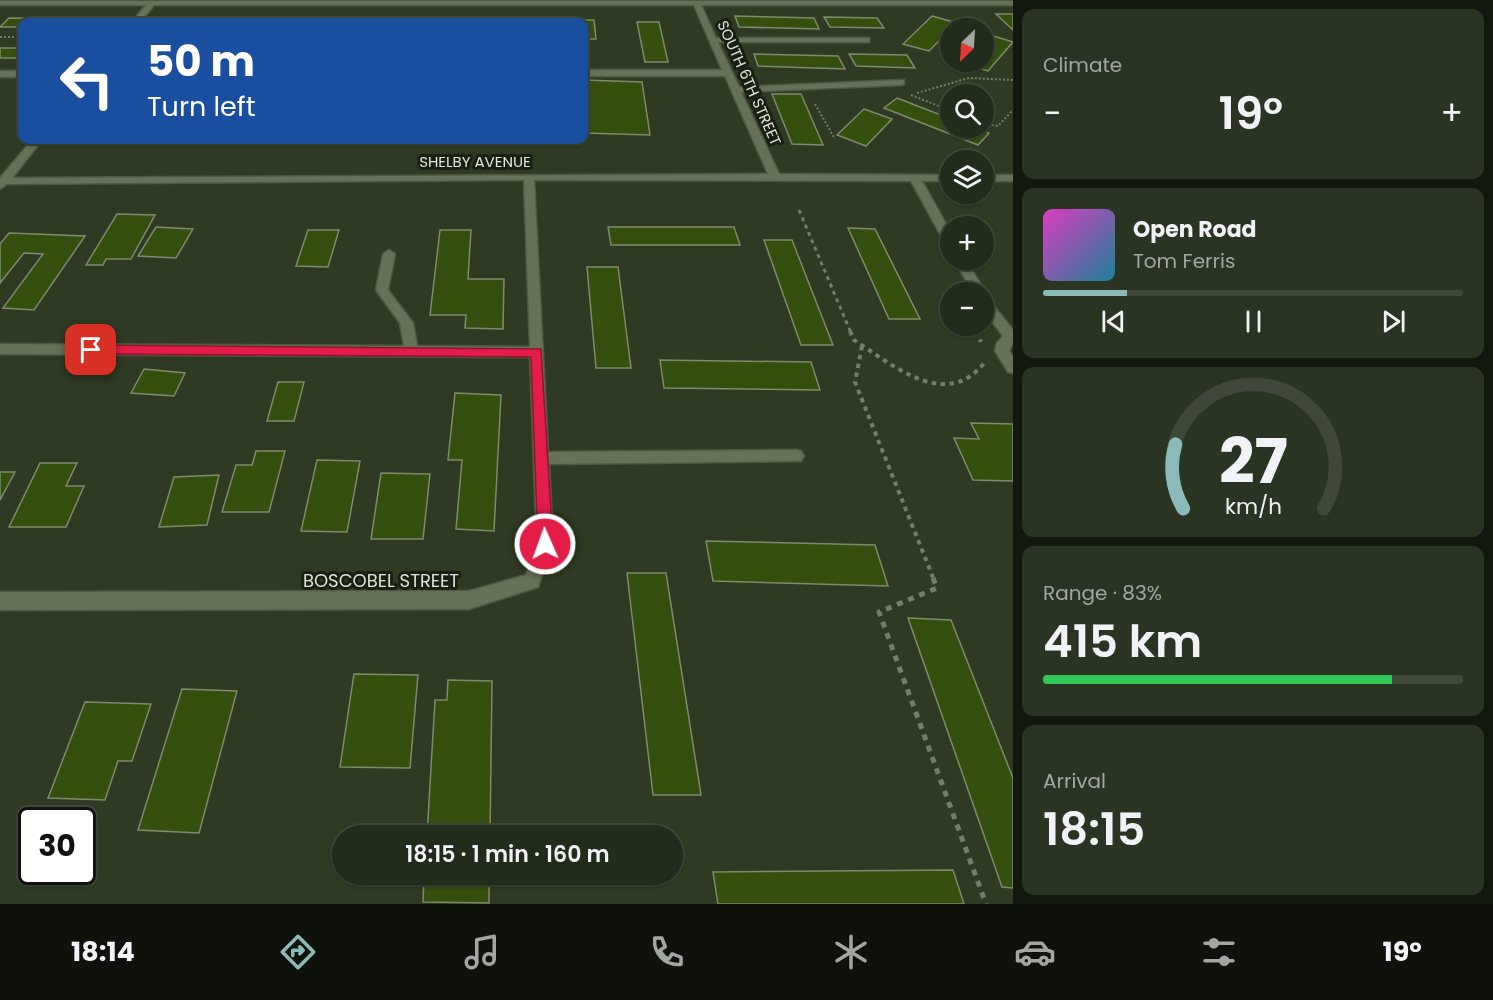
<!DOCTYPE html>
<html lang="en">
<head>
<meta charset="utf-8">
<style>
	:root { --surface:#222c1a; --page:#2a3423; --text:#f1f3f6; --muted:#a2a7a2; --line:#3f4839; --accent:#8bbbb9 }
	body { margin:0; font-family:Poppins,sans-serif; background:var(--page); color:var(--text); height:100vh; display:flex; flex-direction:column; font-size:22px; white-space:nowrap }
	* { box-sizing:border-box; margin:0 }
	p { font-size:20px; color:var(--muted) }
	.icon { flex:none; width:33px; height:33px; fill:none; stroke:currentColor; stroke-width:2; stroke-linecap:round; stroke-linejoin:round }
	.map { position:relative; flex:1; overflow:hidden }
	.side { display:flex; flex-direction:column; gap:9px; padding:9px; background:#13180e; width:480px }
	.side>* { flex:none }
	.hud { position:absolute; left:18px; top:18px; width:570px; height:126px; border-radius:12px; box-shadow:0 2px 4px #0004,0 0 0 2px var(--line); background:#1a4fa0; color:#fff; overflow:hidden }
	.needle { width:39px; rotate:205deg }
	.fabs { position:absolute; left:940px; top:18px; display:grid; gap:12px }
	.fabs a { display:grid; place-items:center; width:54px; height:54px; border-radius:50%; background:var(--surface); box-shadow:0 2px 4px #0004,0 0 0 2px var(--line); font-size:30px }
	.speed { position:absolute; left:18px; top:807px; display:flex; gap:12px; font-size:30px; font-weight:700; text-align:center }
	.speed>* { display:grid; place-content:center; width:78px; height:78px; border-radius:50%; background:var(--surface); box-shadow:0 2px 4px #0004,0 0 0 2px var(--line); line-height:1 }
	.speed .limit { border:3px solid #111; border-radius:9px; background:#fff; color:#111 }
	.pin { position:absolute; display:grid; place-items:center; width:51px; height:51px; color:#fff; margin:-26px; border-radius:12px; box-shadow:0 3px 9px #0006 }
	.me { position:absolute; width:66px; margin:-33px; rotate:358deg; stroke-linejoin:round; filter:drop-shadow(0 0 4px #0008) }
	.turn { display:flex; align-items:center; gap:21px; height:126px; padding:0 30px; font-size:27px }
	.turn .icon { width:78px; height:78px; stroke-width:2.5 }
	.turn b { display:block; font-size:42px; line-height:51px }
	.big { font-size:45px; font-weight:600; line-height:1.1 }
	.side .tile { flex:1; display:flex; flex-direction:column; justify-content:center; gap:9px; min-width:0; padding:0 21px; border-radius:12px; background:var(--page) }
	.side .dial { align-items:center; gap:0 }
	.dial svg { height:156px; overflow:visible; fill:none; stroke:var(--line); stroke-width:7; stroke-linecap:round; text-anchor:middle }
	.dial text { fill:var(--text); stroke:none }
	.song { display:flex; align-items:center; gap:18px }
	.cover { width:72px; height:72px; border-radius:9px; background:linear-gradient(135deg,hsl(310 70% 55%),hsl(190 70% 35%)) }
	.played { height:6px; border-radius:3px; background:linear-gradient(90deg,var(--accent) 20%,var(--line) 20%) }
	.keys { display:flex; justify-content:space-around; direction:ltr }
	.heat { display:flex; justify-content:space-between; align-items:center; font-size:33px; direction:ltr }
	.charge { height:9px; border-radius:4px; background:linear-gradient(90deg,#34c759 83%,var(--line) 0) }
	.trip { position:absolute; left:332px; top:825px; width:351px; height:60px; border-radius:30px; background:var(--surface); box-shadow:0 2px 4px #0004,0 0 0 2px var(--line); font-weight:600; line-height:60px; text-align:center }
	.tabs { display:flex; height:96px; justify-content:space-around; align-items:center; background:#0e120a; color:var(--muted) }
	.tabs .icon { width:42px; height:42px }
	.tabs .active { color:var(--accent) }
	.tabs b { font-size:27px; color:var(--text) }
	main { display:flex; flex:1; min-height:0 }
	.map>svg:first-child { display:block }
	.building { fill:#354f0f; stroke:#7d8b6f; stroke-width:1.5 }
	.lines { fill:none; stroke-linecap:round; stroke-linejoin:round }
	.minor-casing { stroke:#4e5842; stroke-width:3 }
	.path-far3 { stroke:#737d69; stroke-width:2; stroke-dasharray:2 2; stroke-linecap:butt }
	.path-far2 { stroke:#737d69; stroke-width:3; stroke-dasharray:4 4; stroke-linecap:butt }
	.path-far1 { stroke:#737d69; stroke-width:4; stroke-dasharray:4.5 4.5; stroke-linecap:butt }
	.path { stroke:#737d69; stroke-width:5; stroke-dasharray:6 6; stroke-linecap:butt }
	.minor { fill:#647257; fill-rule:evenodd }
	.route { fill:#e11d48; stroke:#92132f; stroke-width:1.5 }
	.labels { text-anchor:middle; stroke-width:6; stroke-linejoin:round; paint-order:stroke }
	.far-street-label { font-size:15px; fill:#dee5d6; stroke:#1a1f14 }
	.street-label { font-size:18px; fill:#dee5d6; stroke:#1a1f14 }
</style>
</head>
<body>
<main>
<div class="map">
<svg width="1013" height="904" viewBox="0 0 1013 904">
	<rect width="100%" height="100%" fill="#2e3a22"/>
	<g class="building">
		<path d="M996 14H1013V30Z"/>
		<path d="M735 16 814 18 819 29 739 27Z"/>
		<path d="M932 16 957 23 929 51 903 44Z"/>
		<path d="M824 17 877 18 884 28 830 27Z"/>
		<path d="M9 18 101 19 97 22H22V27H0Z"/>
		<path d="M573 20H594L596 39H584V22H573Z"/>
		<path d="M637 22H659L668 62H645Z"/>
		<path d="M987 34 1013 42 988 71 960 63 984 62V37Z"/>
		<rect x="0" y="48" width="22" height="10"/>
		<path d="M754 54 838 56 845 69 758 66Z"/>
		<path d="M849 54 907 55 915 68 856 66Z"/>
		<path d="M584 80 642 82 650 135 584 133Z"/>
		<path d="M772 94H801L823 145 792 144Z"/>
		<path d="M897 98 951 119V128H974L989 133 978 145 884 108Z"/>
		<path d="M864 109 892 119 866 146 837 135Z"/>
		<path d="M290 140H328V142H289Z"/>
		<path d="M469 140H501V142L469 143Z"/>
		<path d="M117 214 155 215 131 259H106L103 265H86Z"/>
		<path d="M156 227 193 229 176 258 138 256Z"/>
		<path d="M608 227H734L740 245H611Z"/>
		<path d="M848 228 875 229 920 319H889Z"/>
		<path d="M308 230H339L328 267 296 266Z"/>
		<path d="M440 230H471L468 279H504L503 329 465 328 466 315H430Z"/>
		<path d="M9 233 85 236 34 310 3 308 43 254 24 253 0 283V244Z"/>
		<path d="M764 240H792L833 345H801Z"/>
		<path d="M587 267H618L631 368H596Z"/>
		<path d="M660 360 811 362 820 390 664 388Z"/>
		<path d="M144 369 185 373 174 396 131 393Z"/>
		<path d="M278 382H304L294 421H267Z"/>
		<path d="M455 393 501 395 494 531 456 529 462 460H448Z"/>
		<path d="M971 423 1013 424V481L973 480 954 438 979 439Z"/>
		<path d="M256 451H285L269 512H222L236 465H252Z"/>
		<path d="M317 460 360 461 347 532 301 531Z"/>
		<path d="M40 463H77L66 486H84L66 527H9Z"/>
		<path d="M0 472H15L0 500Z"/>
		<path d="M381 473 430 474 423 539H371Z"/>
		<path d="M219 475 207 525 159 527 174 477Z"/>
		<path d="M706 541 875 545 888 586 713 581Z"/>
		<path d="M627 573H666L701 795H653Z"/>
		<path d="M908 618 951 620 1013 778V888L1002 887Z"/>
		<path d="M354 674 418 675 410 768 340 767Z"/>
		<path d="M448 680 492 681 490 836H427L435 700H447Z"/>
		<path d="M182 689 237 691 199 833 138 830Z"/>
		<path d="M85 702 151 704 132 761H118L105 800 48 798Z"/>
		<path d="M953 870 964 904H718L713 872Z"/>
		<path d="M424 874H489V903L423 902Z"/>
	</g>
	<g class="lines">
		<g class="minor-casing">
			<g id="minor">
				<path d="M0 1H1013V5H701L716 38H869V42H718L739 87 904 80V84L901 85 741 92 779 174 951 175V181H922L951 233V247L945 243 911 181 534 180 548 452 796 450 801 451 804 456 801 461 549 464 553 544 538 587 469 609 0 610V592L469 591 526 575 537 544 530 357 0 354V344L404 346 400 323 376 290 383 254 389 250 395 254 388 290 413 323 417 346 530 347 524 180 7 184 0 189V178L32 140H42L12 178 768 174 725 76H584V70H722L694 5H154L140 22H132L146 5H0Z"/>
				<rect x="0" y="71" width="22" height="6"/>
				<rect x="984" y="175" width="29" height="6"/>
				<path d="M954 260H966L985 292 984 294 973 292Z"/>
				<path d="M984 298 988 299 1013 330V343L1009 351 1013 357V373L1008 372 995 351 997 343 1003 336 984 311Z"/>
			</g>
		</g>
		<g class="path-far3">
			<path d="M0 37H22"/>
			<path d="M917 93 969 78 1013 80"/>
			<path d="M911 95 951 111"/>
			<path d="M815 104 835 139"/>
			<path d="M984 123 998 126 1013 110"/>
		</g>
		<g class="path-far2">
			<path d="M799 210 851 333"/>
			<path d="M975 326 977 333"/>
		</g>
		<g class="path-far1">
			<path d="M850 331 854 340C893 365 946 412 985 362"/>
			<path d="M977 331 981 342"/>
			<path d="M862 346 855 382 934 580"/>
		</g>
		<path class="path" d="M933 578 937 588 879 612 986 904"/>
		<use href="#minor" class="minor"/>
	</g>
	<path class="route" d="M91 345 541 349 553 544 551 549 545 551 540 549 538 544 531 357 91 354 85 350Z"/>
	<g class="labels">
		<g class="far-street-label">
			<text transform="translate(749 83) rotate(66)" y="5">SOUTH 6TH STREET</text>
			<text x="475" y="167">SHELBY AVENUE</text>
		</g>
		<g class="street-label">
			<text x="381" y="587">BOSCOBEL STREET</text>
		</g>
	</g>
</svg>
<div class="fabs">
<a><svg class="needle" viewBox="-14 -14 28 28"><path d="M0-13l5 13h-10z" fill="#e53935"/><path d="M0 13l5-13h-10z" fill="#a2a7a2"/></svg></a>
<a><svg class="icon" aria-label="search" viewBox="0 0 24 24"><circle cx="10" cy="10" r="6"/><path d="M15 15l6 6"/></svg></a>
<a><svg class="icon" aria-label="layers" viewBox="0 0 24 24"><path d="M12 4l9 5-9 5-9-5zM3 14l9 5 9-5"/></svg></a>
<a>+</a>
<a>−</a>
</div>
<div class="speed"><div class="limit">30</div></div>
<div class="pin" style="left:91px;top:350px;background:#d93025"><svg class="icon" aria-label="arrive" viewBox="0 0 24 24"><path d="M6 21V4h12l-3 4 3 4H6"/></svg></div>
<svg class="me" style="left:545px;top:544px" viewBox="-20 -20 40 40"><circle r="17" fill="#e11d48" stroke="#fff" stroke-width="3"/><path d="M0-11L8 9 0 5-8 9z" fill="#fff"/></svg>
<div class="trip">18:15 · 1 min · 160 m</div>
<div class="hud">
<div class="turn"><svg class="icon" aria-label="left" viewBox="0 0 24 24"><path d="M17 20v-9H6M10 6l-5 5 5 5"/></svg><div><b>50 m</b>Turn left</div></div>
</div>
</div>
<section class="side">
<div class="tile"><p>Climate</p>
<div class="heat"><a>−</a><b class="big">19°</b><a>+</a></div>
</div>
<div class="tile">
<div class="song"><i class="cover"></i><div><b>Open Road</b><p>Tom Ferris</p></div></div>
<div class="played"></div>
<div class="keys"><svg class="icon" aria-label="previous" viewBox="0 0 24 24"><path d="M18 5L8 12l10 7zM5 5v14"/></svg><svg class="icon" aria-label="pause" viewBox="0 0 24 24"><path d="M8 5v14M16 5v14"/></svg><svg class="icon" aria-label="next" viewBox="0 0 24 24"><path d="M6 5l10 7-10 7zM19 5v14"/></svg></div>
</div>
<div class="tile dial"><svg viewBox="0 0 100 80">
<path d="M14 69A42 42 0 1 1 86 69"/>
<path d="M14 69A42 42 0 0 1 10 36" stroke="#8bbbb9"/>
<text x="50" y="56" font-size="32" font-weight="700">27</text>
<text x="50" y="72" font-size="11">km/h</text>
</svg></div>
<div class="tile"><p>Range · 83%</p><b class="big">415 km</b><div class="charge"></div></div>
<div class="tile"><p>Arrival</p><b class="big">18:15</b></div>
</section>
</main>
<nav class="tabs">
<b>18:14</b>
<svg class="icon active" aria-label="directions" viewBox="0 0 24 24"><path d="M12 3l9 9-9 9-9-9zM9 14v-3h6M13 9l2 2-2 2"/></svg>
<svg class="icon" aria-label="music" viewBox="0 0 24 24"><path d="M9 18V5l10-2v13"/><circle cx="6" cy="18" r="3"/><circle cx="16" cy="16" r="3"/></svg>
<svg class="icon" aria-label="phone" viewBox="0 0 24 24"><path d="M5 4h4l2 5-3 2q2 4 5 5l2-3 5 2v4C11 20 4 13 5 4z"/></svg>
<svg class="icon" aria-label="climate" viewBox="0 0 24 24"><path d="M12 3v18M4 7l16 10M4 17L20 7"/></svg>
<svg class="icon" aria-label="car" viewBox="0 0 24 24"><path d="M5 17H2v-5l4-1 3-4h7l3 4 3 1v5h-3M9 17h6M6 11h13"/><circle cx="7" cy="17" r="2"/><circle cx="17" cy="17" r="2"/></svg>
<svg class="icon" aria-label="filters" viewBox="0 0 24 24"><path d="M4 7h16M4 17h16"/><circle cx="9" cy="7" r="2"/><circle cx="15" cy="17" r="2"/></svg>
<b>19°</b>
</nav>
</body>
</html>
